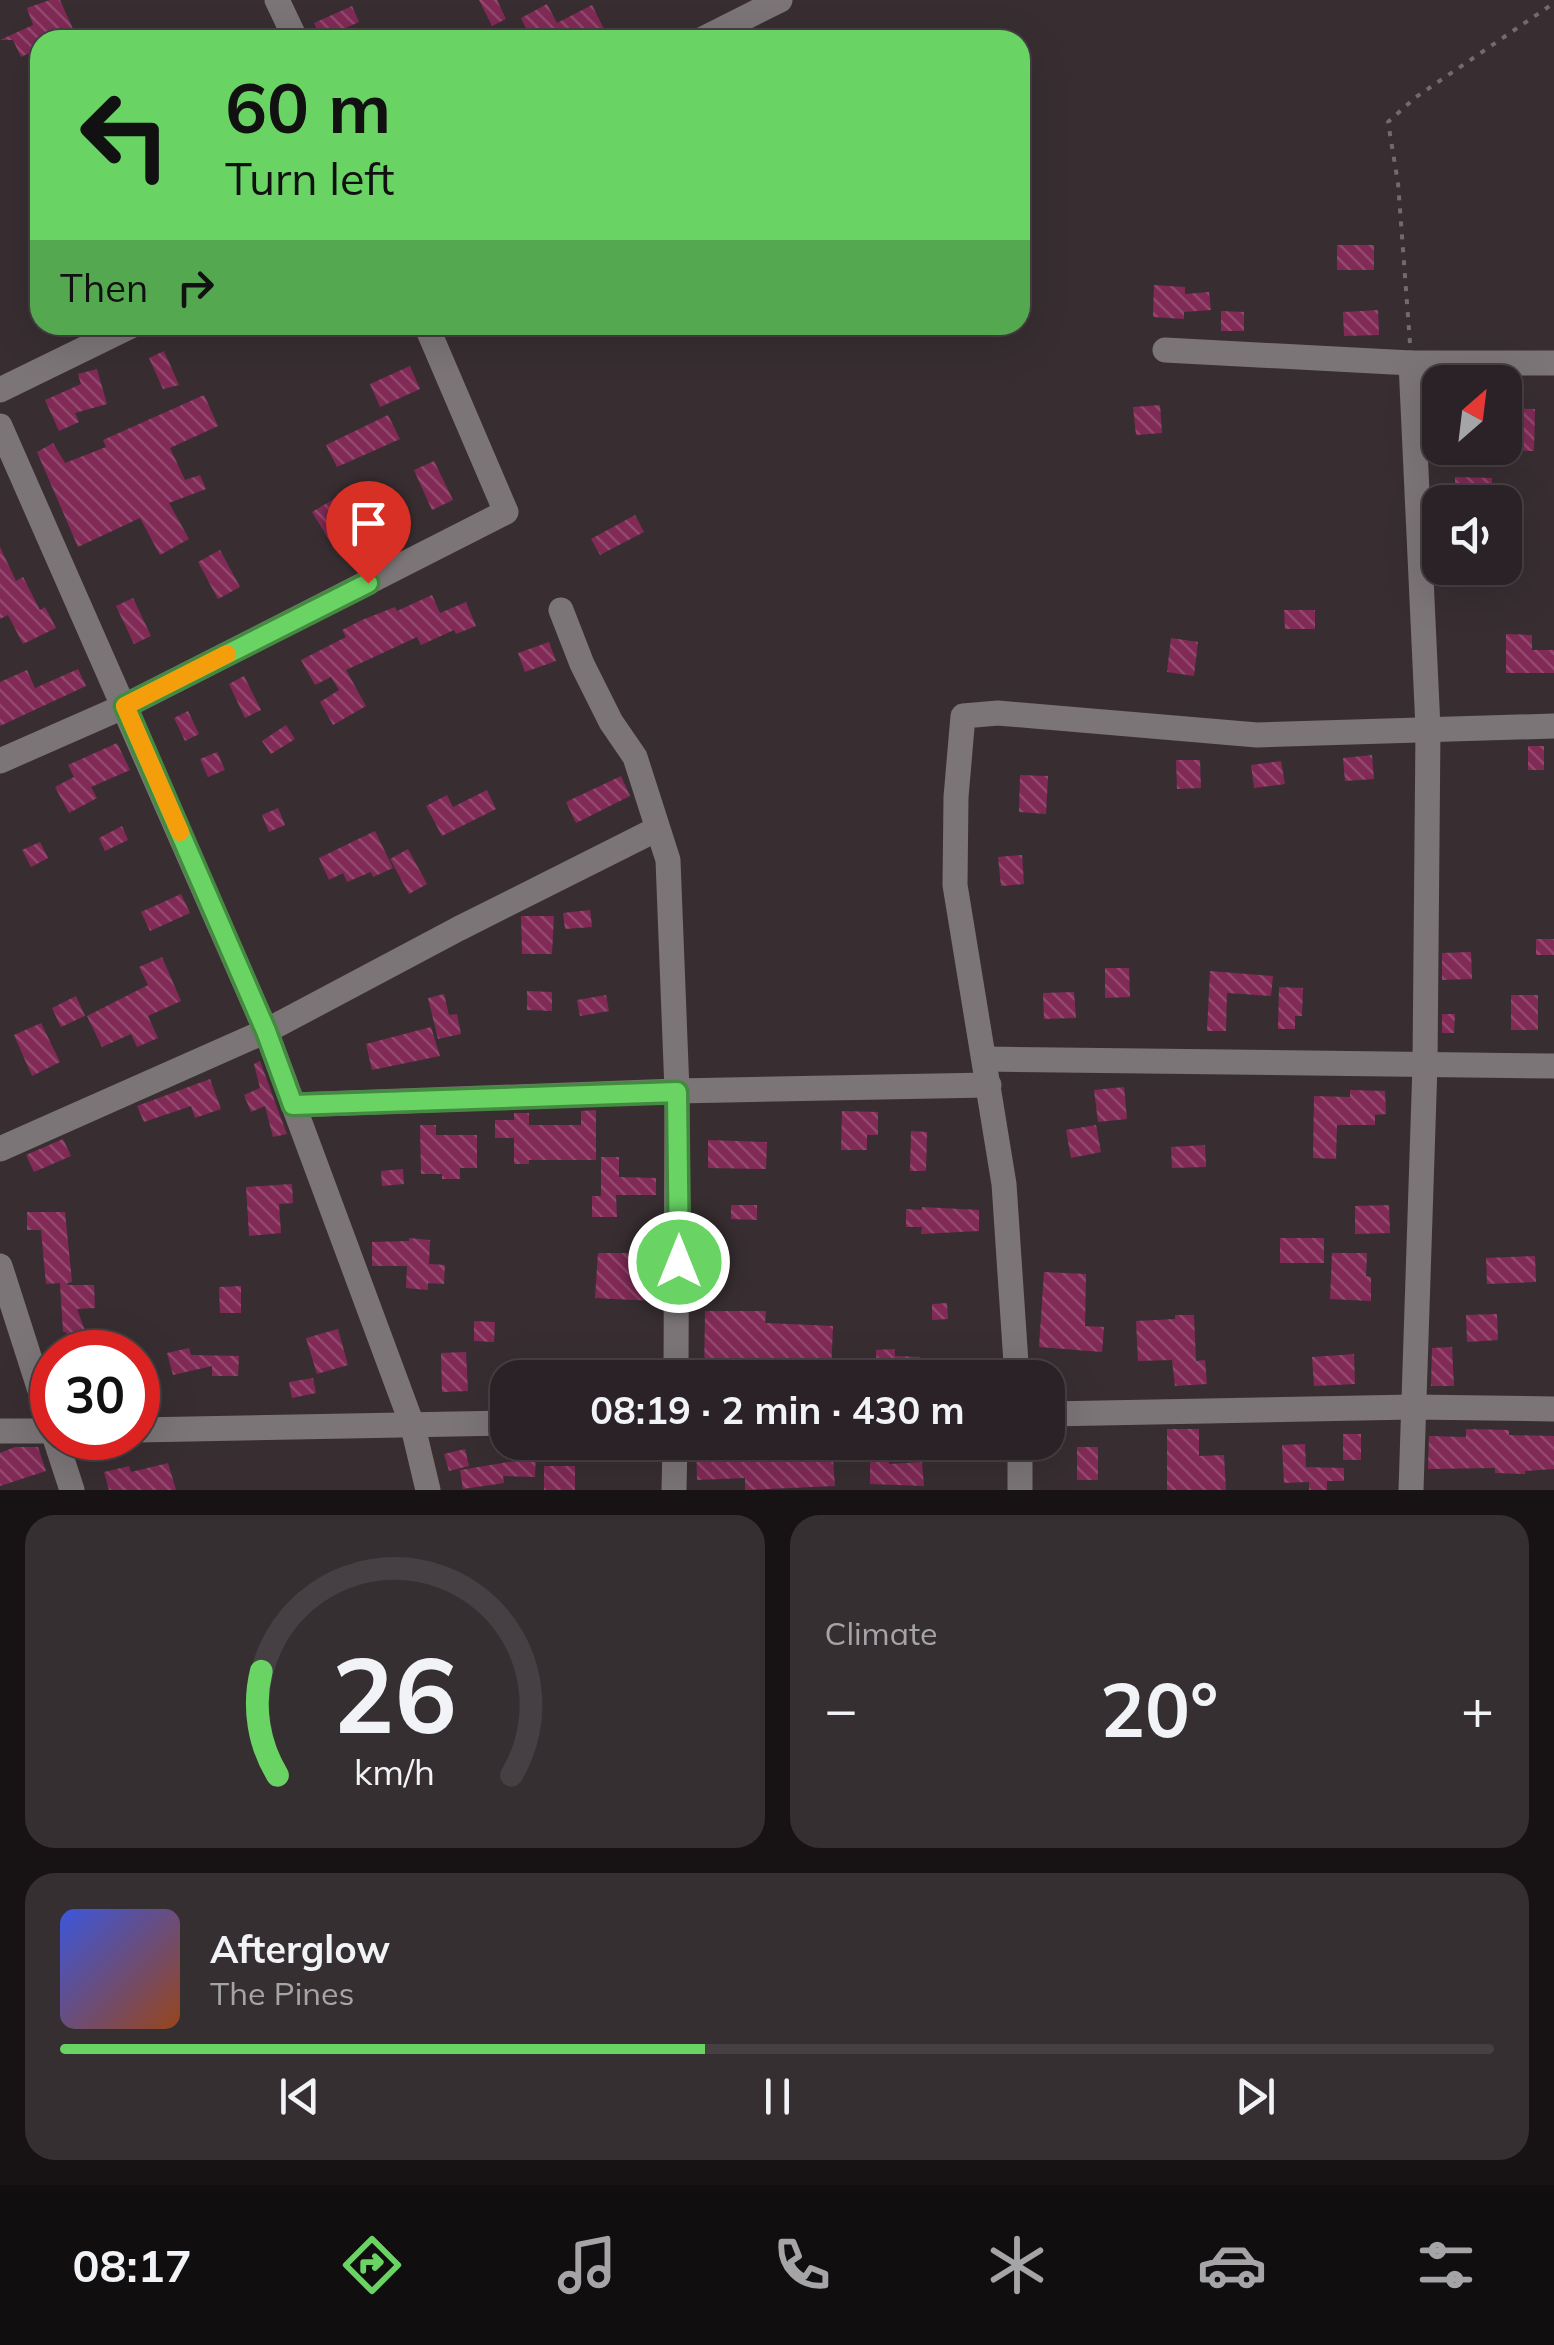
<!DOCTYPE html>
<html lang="en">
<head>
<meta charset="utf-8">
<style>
	:root { --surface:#2a2226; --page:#362f32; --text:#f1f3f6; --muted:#a5a4a7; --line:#463f43; --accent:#69d464 }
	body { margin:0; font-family:Mulish,sans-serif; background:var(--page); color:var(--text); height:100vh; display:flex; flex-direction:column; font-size:38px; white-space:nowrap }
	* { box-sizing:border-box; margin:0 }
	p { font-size:32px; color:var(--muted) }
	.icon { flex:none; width:55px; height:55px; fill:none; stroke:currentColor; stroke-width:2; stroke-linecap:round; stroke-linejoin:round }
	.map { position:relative; height:1490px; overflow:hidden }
	.side { display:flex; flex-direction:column; gap:25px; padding:25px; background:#171315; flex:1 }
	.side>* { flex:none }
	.hud { position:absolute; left:30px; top:30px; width:1000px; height:305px; border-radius:30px; box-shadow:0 10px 40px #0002,0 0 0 2px var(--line); background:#69d464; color:#111; overflow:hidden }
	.needle { width:65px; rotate:28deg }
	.buttons { position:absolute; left:1422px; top:365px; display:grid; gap:20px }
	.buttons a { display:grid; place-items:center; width:100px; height:100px; border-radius:20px; background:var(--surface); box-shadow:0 10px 40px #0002,0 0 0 2px var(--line); font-size:50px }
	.speed { position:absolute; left:30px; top:1330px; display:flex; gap:20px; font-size:50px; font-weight:700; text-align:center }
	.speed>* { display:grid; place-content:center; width:130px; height:130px; border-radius:50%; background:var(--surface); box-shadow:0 10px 40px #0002,0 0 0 2px var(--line); line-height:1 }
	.speed .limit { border:15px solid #d22; background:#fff; color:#111 }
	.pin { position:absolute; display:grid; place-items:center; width:85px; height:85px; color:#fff; margin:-102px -42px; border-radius:50% 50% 50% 0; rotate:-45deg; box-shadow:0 0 10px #0007 }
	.pin .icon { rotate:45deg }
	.me { position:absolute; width:110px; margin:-55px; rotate:0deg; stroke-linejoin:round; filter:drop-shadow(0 0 8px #0008) }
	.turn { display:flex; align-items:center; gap:35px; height:210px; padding:0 30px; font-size:45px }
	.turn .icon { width:130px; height:130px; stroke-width:2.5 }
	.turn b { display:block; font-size:70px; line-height:85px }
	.then { display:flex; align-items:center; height:95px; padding:0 30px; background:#0003; gap:20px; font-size:38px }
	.big { font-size:75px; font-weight:700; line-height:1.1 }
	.side .card { flex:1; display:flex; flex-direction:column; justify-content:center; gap:15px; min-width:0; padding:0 35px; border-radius:30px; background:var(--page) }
	.side .dial { align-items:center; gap:0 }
	.dial svg { height:260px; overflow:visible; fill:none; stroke:var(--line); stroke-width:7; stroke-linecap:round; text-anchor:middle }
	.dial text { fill:var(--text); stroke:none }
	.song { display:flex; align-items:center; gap:30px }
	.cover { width:120px; height:120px; border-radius:15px; background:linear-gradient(135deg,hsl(230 70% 55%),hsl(20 70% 35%)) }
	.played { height:10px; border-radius:5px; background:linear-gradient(90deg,var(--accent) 45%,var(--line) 45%) }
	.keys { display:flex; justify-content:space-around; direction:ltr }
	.heat { display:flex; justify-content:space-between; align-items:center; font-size:55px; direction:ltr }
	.side .tiles { flex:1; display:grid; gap:25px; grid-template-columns:1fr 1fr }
	.card:last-child { grid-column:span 2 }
	.trip { position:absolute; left:490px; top:1360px; width:575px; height:100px; border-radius:30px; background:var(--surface); box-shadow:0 10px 40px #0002,0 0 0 2px var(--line); font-weight:700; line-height:100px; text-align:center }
	.tab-bar { display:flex; height:160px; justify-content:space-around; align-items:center; background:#110e0f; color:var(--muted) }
	.tab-bar .icon { width:70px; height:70px }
	.tab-bar .current { color:var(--accent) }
	.tab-bar b { font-size:45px; color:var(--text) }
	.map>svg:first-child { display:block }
	.building { fill:url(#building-back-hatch) }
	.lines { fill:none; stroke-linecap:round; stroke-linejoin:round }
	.path { stroke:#736a6e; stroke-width:4; stroke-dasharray:5 8; stroke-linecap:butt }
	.minor { stroke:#7b7577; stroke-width:25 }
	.route-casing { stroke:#448a41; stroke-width:25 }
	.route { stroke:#69d464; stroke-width:18 }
	.slow { stroke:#f59e0b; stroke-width:18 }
</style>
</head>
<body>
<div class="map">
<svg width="1554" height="1490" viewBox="0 0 1554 1490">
	<defs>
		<pattern id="building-back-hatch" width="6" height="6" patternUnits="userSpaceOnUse" patternTransform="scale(2.5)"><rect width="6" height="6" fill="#812a56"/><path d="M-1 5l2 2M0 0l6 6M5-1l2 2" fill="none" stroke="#93496f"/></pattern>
	</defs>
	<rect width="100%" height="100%" fill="#382e32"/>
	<g class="building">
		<path d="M50 0H60L78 40H40V48L21 57 13 40H0L33 25 27 8Z"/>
		<path d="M479 0H497L506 19 492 26Z"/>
		<path d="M547 4 557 23 592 5 604 29 582 40H524L530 37 521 18Z"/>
		<path d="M352 6 359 22 321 39 314 23Z"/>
		<rect x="1337" y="245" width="37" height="25"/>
		<path d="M1154 285 1185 287V294L1209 292 1211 310 1184 312V319L1153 317Z"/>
		<path d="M1378 310 1379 335 1344 336 1343 312Z"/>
		<path d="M1221 311 1244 312V331H1221Z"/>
		<path d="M164 351 179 385 163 389 149 358Z"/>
		<path d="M410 366 420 389 380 407 370 384Z"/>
		<path d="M97 369 107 404 75 413 79 422 59 431 45 400 81 384 78 374Z"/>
		<path d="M204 395 218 426 170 448 185 480 200 475 206 489 169 503 189 539 160 555 140 518 78 547 37 452 53 443 65 463 106 447 103 440Z"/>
		<path d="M1160 405 1162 433 1136 435 1133 407Z"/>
		<path d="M1505 408 1535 409 1534 451 1505 450Z"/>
		<path d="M388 415 400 439 337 467 326 445Z"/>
		<path d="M434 461 453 500 432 510 414 470Z"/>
		<path d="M1455 477 1492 478V502H1455Z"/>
		<path d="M339 496 350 516 385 498 403 533 371 550 364 535 336 551 312 512Z"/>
		<path d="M635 515 644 532 600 555 591 539Z"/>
		<path d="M0 547 16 581 23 577 40 610 45 607 56 628 23 644 8 615 0 619Z"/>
		<path d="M220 550 240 587 218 599 198 562Z"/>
		<path d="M432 595 440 613 466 602 476 626 456 634 454 630 421 645 417 637 346 670 366 706 333 725 320 702 339 690 331 677 315 685 301 660 346 637 342 630 362 620 395 607 397 611Z"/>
		<path d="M133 598 151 636 134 644 116 606Z"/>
		<path d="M1284 610H1315V629H1285Z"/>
		<path d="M1506 634 1532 635V650H1554V673H1506Z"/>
		<path d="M1171 638 1198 642 1194 676 1167 672Z"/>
		<path d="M549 642 556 661 525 672 518 653Z"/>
		<path d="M78 669 86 686 0 726V682L27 670 35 688Z"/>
		<path d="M244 676 261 710 245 718 229 684Z"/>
		<path d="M188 711 199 734 185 741 174 718Z"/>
		<path d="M286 725 295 739 271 754 262 741Z"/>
		<path d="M117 743 130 770 91 787 97 798 69 813 55 787 74 777 68 765Z"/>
		<rect x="1528" y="746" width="16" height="24"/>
		<path d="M217 752 225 770 208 777 200 759Z"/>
		<path d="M1372 755 1374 779 1345 781 1343 758Z"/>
		<path d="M1176 760H1200L1201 788 1177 789Z"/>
		<path d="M1281 761 1285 784 1254 788 1251 765Z"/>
		<path d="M1020 775 1048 776 1046 814 1019 812Z"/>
		<path d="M621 776 630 796 576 823 566 802Z"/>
		<path d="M487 790 496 809 442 836 426 806 447 795 453 807Z"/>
		<path d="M278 808 285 825 269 832 262 815Z"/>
		<path d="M122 826 128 840 105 851 99 838Z"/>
		<path d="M375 831 393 868 373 877 371 872 347 882 343 873 329 880 319 858Z"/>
		<path d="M40 842 48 858 31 867 22 850Z"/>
		<path d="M408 849 427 884 409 894 390 859Z"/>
		<path d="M1022 855 1024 884 1001 886 998 857Z"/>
		<path d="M181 894 190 913 150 931 141 912Z"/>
		<path d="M590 910 592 927 565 929 563 913Z"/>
		<path d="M521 916H554L552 954H522Z"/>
		<rect x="1536" y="939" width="18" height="16"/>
		<path d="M1471 952 1472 979 1442 980V953Z"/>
		<path d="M162 957 181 1001 148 1016 158 1038 137 1047 131 1034 102 1047 87 1016 148 985 139 967Z"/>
		<path d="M1105 968H1129L1130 997 1105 998Z"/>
		<path d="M1210 971 1273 976 1271 996 1227 993 1226 1031H1207Z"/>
		<path d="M1279 987 1303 988 1302 1016H1295V1029H1278Z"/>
		<path d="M527 991 552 992V1011L527 1010Z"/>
		<path d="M1074 992 1076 1018 1044 1019 1043 993Z"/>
		<path d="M444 994 449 1015 457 1014 461 1034 438 1039 428 998Z"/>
		<path d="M606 995 609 1011 580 1016 577 1000Z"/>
		<rect x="1511" y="995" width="27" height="35"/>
		<path d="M76 996 85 1016 61 1027 52 1008Z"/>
		<path d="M1442 1014H1455L1454 1033H1442Z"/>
		<path d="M41 1023 60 1062 32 1076 14 1035Z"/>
		<path d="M431 1027 440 1056 372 1070 366 1044Z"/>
		<path d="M260 1061 279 1113 287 1134 273 1137 265 1106 251 1112 244 1095 260 1088 254 1064Z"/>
		<path d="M210 1079 221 1109 195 1118 191 1106 144 1122 137 1106Z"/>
		<path d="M1124 1087 1127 1119 1098 1122 1094 1090Z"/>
		<path d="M1350 1090 1385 1091 1386 1114 1375 1115V1125H1337L1336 1159 1313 1158 1314 1096 1350 1097Z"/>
		<path d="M596 1110V1160H529V1164H514V1138H495V1120H514V1113H529V1125H581V1111Z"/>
		<path d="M842 1111 878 1112V1135H867V1150H841Z"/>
		<path d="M420 1125H436V1135H477V1168H460V1179H442V1174H421Z"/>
		<path d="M1096 1125 1101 1152 1071 1158 1066 1130Z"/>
		<path d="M911 1131 927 1132 926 1171H910Z"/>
		<path d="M63 1139 71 1156 34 1172 26 1155Z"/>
		<path d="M708 1140 767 1142 766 1169 708 1168Z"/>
		<path d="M1205 1145 1206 1167 1172 1168 1171 1147Z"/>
		<path d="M601 1157H619V1177L656 1178V1195H616L617 1217H592V1196H601Z"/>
		<path d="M403 1169 404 1184 382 1186 381 1171Z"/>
		<path d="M292 1184 293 1203 279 1204 281 1233 249 1236 246 1187Z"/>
		<path d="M731 1205H757V1220L731 1219Z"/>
		<path d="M1389 1205 1390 1233 1355 1234V1206Z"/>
		<path d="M922 1207 979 1210V1231L921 1234 922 1227H906V1209L922 1210Z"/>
		<path d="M27 1212H65L72 1282 67 1283 68 1285H94L95 1308 77 1309 93 1352H73L66 1332H63L60 1283 46 1284 41 1230H27Z"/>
		<path d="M409 1238 430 1240 429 1264 445 1265 444 1284 428 1283V1290L406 1288 407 1266H372V1242L409 1241Z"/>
		<rect x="1280" y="1238" width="44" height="25"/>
		<path d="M598 1253H650V1278H655L654 1301 595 1298Z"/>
		<path d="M1332 1253H1367L1366 1276 1371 1277V1301L1330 1299Z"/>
		<path d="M1535 1256 1536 1282 1487 1284 1486 1258Z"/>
		<path d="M1044 1272 1086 1274 1085 1326 1104 1327 1102 1352 1039 1347Z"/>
		<path d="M241 1286V1313H220L219 1287Z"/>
		<path d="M947 1303 948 1319 932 1320V1304Z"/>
		<path d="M705 1311H766L765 1323 833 1326 831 1374 764 1372V1378H704Z"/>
		<path d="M1497 1314 1498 1340 1467 1342 1466 1315Z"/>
		<path d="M1175 1315H1194L1196 1361 1205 1360 1207 1384 1175 1386 1172 1360 1138 1361 1136 1321 1175 1319Z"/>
		<path d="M474 1321 495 1322 494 1342 474 1341Z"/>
		<path d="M338 1329 348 1365 317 1374 306 1338Z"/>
		<path d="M1452 1347 1454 1386H1431L1432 1348Z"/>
		<path d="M189 1348 191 1355 239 1356 238 1376H212V1366L173 1375 167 1353Z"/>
		<path d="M895 1349V1356L920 1357V1378H877L876 1350Z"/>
		<path d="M466 1352 468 1391 442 1392 441 1353Z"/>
		<path d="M1354 1354 1355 1384 1314 1386 1312 1357Z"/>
		<path d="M313 1378 316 1393 292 1398 289 1382Z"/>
		<path d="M1167 1429H1199V1456L1224 1455 1226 1490H1167Z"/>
		<path d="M1466 1429 1509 1430V1435L1554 1436V1469L1525 1471V1474L1495 1473V1468L1428 1469 1429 1436 1466 1437Z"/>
		<rect x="1343" y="1434" width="18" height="26"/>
		<path d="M696 1442H718L719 1459H769V1442H800V1461L833 1459 835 1486 745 1490V1478L697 1480Z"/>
		<path d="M1305 1444 1306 1467 1344 1468V1481H1327V1490H1309V1482L1284 1483 1282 1445Z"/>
		<path d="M15 1447H38L46 1471 0 1486V1453Z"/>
		<rect x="1077" y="1447" width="21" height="33"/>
		<path d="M465 1449 469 1466 449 1471 444 1454Z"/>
		<path d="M516 1450H536L535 1477 503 1476 504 1483 463 1489 460 1470 515 1461Z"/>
		<path d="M870 1451H889V1464L922 1462 924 1486 870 1484Z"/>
		<path d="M168 1463 176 1490H109L104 1472 129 1466 131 1472Z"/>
		<rect x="544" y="1466" width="31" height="24"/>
	</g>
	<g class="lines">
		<path class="path" d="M1410 343 1398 183 1388 122 1416 97 1554 3"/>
		<g class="minor">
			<path d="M277 0 296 40"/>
			<path d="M701 40 780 0"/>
			<path d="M1165 350 1411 363H1554"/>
			<path d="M0 390 133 325"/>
			<path d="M0 426 266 1031 413 1427 428 1490"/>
			<path d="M561 610 582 664 611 722 635 757 668 860 677 1091 676 1378"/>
			<path d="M0 761 125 706 506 512 426 325"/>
			<path d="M985 1059 1554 1066"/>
			<path d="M293 1105 677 1091 989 1085"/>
			<path d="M0 1149 266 1031 458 929 657 829"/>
			<path d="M0 1266 52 1428"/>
			<path d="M1017 1378 1004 1184 955 885 956 797 963 716 998 713 1257 735 1554 726"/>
			<path d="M1048 1414 1413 1407 1554 1409"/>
			<path d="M138 1430 508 1423"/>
			<path d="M0 1431H52"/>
			<path d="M55 1438 72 1490"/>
			<path d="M1020 1442V1490"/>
			<path d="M674 1490 675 1442"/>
			<path d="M1411 1490 1425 1065 1428 728 1411 363"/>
		</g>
	</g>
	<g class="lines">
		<g class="route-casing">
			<path id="route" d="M368 583 125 706 266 1031 293 1105 677 1092 679 1262"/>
		</g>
		<use href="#route" class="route"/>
		<path class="slow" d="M180 832 125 706 227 654"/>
	</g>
</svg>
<div class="buttons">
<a><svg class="needle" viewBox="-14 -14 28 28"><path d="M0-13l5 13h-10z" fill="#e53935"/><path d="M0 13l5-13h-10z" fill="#a5a4a7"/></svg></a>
<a><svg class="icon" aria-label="sound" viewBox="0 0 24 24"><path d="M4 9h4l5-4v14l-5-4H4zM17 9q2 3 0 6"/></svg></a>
</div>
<div class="speed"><div class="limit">30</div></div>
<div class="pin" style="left:368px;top:583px;background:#d93025"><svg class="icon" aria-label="arrive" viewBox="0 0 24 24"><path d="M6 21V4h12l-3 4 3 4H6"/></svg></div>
<svg class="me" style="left:679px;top:1262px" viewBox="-20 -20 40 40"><circle r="17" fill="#69d464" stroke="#fff" stroke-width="3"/><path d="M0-11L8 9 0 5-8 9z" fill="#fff"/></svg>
<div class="trip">08:19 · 2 min · 430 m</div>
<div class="hud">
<div class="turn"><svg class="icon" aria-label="left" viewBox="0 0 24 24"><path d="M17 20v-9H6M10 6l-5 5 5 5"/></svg><div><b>60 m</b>Turn left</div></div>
<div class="then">Then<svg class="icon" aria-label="right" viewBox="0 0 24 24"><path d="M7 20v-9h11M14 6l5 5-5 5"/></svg></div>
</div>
</div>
<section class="side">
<div class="tiles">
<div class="card dial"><svg viewBox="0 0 100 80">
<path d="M14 69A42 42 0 1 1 86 69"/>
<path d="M14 69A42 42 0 0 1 9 37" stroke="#69d464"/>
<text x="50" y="56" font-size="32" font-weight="700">26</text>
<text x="50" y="72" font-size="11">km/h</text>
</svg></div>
<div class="card"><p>Climate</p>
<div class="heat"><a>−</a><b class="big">20°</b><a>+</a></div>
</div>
<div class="card">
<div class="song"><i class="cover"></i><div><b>Afterglow</b><p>The Pines</p></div></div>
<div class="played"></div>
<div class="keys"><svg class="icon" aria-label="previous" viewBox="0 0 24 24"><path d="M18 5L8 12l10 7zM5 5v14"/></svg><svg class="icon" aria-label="pause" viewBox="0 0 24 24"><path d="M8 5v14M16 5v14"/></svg><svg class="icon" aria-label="next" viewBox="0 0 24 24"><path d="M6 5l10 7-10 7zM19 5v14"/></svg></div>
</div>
</div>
</section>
<nav class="tab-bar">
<b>08:17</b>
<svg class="icon current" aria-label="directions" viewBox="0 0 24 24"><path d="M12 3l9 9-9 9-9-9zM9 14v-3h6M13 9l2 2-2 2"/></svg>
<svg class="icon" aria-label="music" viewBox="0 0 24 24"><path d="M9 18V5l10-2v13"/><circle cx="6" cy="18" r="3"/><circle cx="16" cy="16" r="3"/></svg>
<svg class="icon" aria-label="phone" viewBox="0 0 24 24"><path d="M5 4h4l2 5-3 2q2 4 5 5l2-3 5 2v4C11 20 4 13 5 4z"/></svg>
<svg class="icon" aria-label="climate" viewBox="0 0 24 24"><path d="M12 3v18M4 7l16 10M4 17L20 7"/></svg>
<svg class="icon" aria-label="car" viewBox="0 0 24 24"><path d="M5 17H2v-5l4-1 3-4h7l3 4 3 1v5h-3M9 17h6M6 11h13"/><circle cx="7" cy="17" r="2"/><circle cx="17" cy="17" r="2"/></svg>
<svg class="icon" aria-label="filters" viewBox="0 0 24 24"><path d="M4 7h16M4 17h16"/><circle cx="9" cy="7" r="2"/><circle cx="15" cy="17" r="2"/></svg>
</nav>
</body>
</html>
